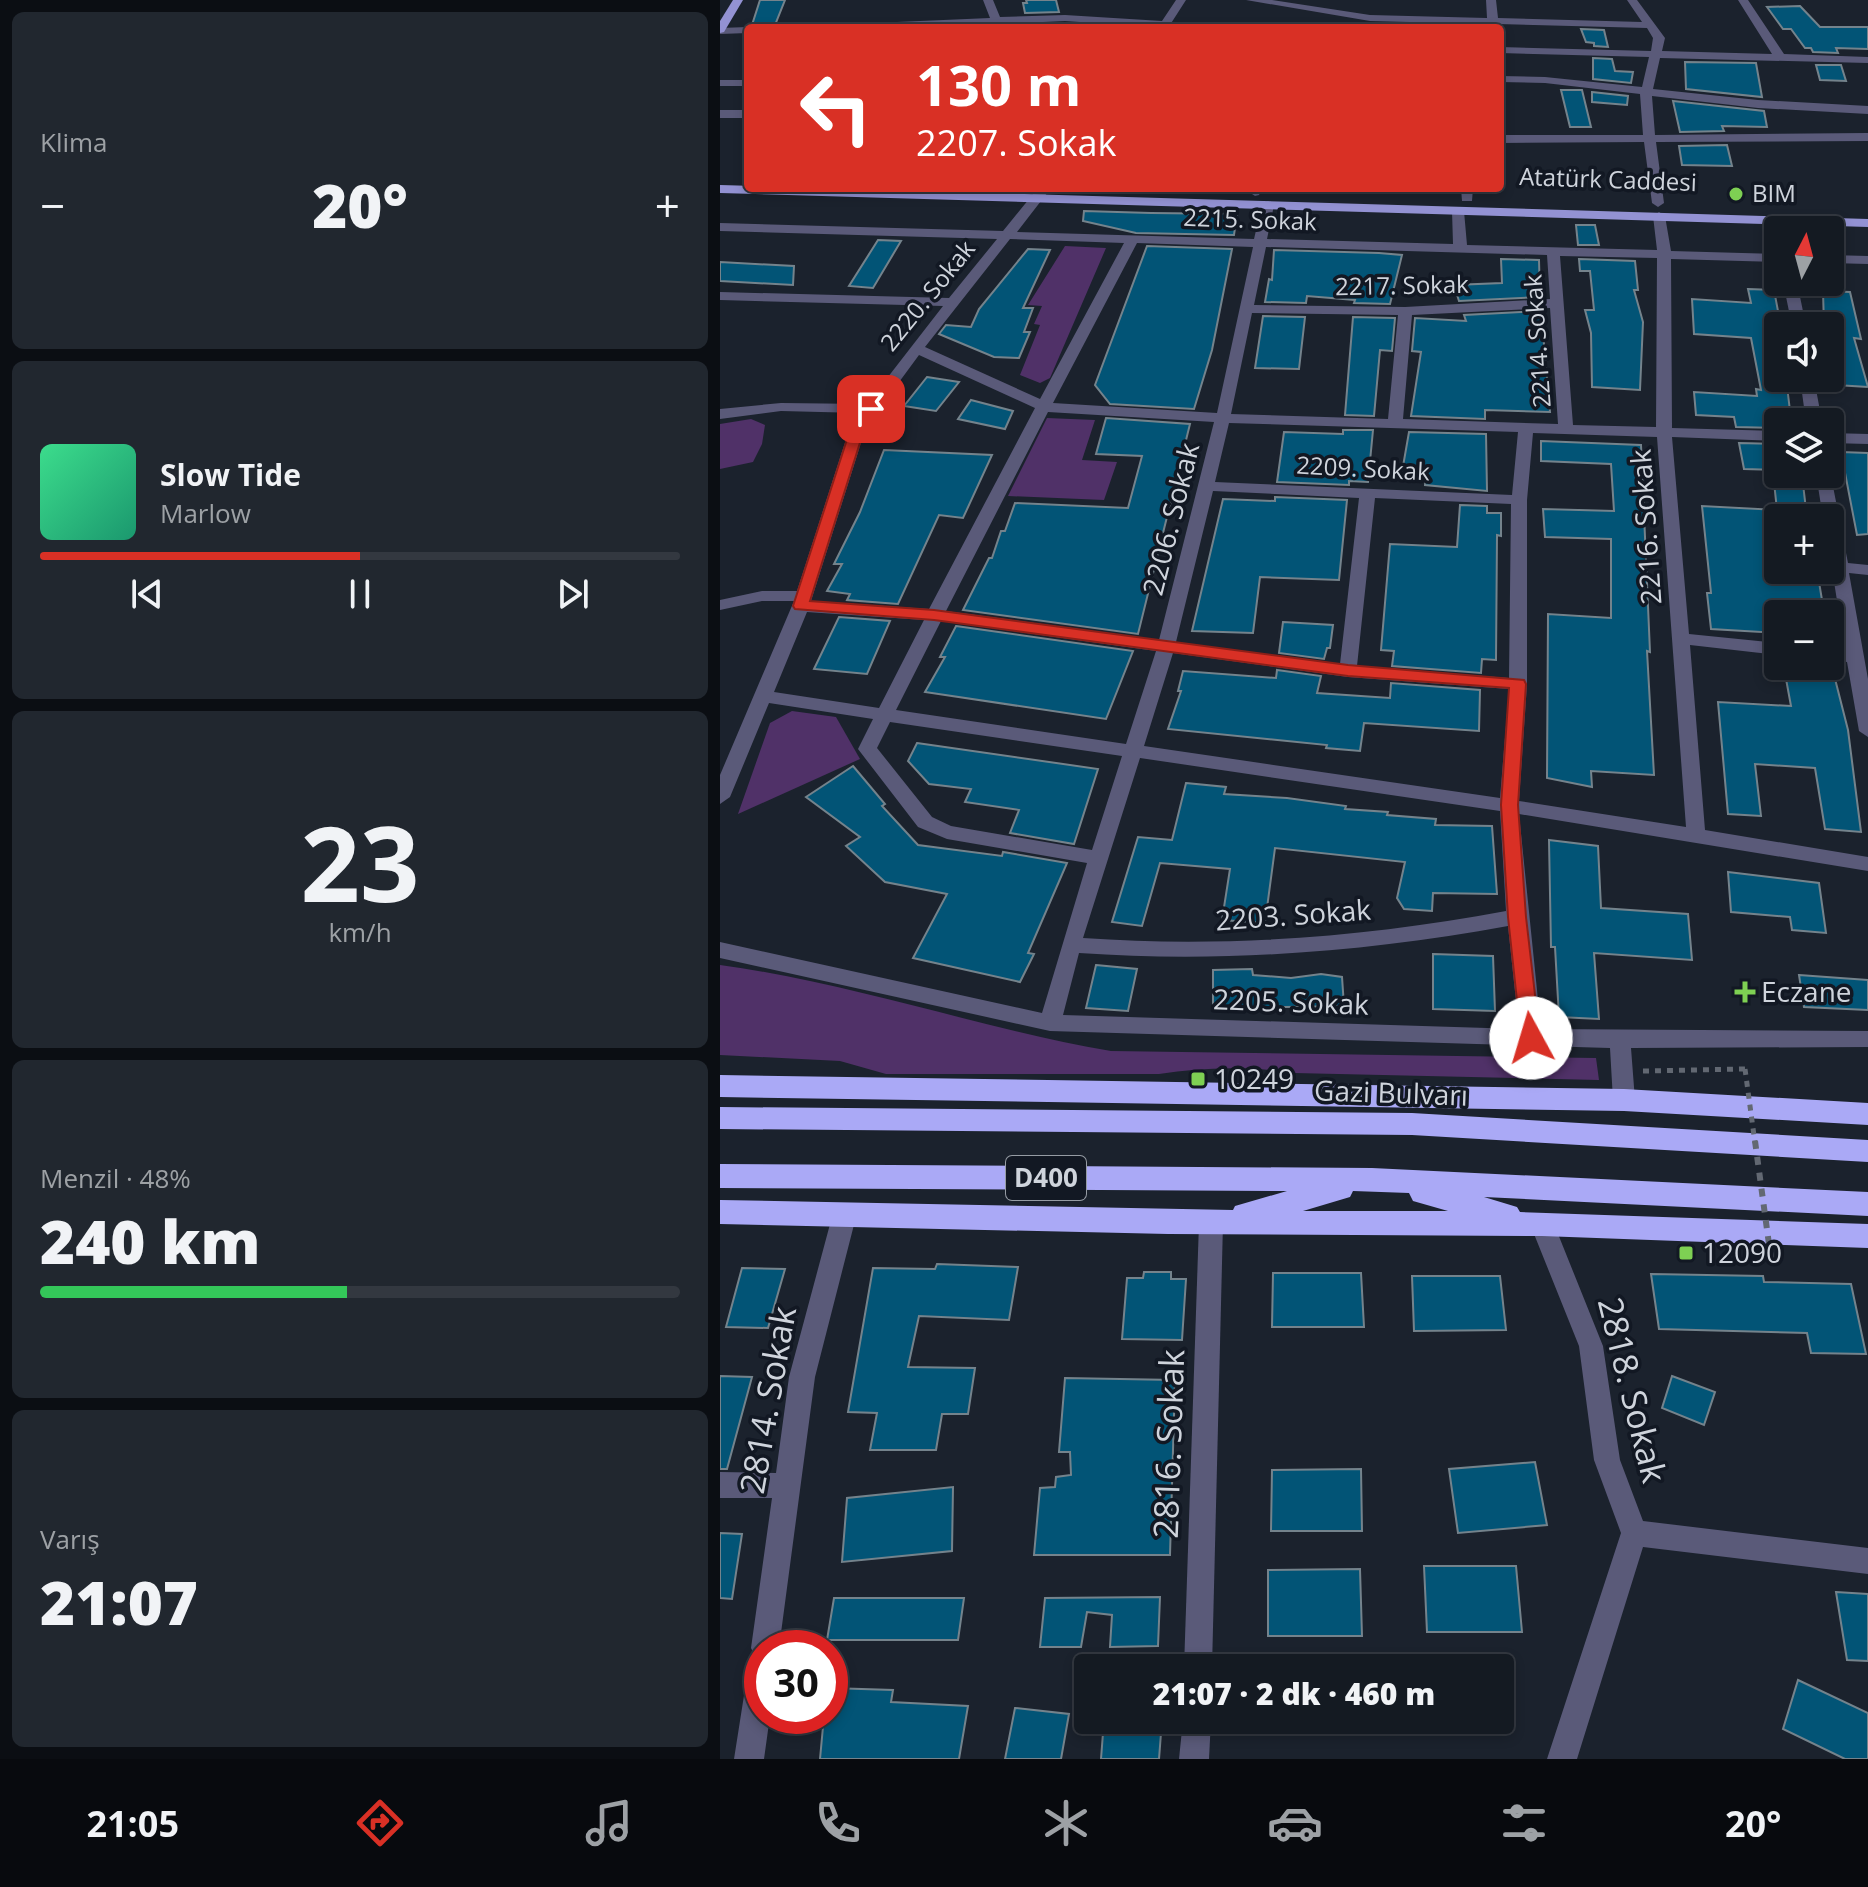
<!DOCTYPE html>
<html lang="tr">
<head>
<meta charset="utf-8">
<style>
	:root { --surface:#141a22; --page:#21272f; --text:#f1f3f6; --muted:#9da1a5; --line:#333840; --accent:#d93025 }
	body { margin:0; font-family:"Open Sans",sans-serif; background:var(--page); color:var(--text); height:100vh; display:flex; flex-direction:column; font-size:30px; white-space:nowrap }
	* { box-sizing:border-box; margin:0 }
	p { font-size:26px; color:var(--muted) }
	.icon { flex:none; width:44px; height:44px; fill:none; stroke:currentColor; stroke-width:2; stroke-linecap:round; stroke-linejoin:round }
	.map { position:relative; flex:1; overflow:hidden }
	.drawer { display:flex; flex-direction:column; gap:12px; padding:12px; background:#0b0e13; width:720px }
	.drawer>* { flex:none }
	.top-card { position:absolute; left:24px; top:24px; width:760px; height:168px; border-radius:8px; box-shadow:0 4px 12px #0003,0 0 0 2px var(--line); background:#d93025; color:#fff; overflow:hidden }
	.needle { width:52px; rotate:6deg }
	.tools { position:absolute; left:1044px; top:216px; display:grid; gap:16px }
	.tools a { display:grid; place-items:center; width:80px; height:80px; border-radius:8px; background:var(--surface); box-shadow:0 4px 12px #0003,0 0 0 2px var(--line); font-size:40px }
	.speed { position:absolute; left:24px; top:1630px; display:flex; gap:16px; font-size:40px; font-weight:700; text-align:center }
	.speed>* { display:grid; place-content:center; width:104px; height:104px; border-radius:50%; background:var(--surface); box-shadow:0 4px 12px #0003,0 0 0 2px var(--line); line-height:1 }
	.speed .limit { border:12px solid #d22; background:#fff; color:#111 }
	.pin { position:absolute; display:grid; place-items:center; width:68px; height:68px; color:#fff; margin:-34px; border-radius:16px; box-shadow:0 4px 12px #0006 }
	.me { position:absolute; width:88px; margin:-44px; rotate:354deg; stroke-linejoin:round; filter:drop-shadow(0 0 6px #0008) }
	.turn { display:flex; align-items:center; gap:28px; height:168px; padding:0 40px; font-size:36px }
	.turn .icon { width:104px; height:104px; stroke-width:2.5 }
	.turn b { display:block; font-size:56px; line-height:68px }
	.big { font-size:60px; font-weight:800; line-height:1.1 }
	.drawer .card { flex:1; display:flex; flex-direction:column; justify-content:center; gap:12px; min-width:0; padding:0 28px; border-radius:12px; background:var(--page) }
	.drawer .dial { align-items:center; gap:0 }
	.dial b { font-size:104px; line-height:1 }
	.song { display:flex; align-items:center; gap:24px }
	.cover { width:96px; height:96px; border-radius:12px; background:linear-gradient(135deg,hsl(150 70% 55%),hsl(160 70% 35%)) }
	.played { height:8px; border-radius:4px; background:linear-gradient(90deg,var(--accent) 50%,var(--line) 50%) }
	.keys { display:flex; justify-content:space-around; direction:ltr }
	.heat { display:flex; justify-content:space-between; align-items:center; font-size:44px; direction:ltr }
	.charge { height:12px; border-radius:6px; background:linear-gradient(90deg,#34c759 48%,var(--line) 0) }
	.trip { position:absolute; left:354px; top:1654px; width:440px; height:80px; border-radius:8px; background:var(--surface); box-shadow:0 4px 12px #0003,0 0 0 2px var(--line); font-weight:800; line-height:80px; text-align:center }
	.dock { display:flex; height:128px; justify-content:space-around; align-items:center; background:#080a0e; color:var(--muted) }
	.dock .icon { width:56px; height:56px }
	.dock .current { color:var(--accent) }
	.dock b { font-size:36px; color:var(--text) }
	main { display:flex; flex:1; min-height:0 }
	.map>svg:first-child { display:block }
	.green { fill:#503168 }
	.building { fill:#025476; stroke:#74838c; stroke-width:2 }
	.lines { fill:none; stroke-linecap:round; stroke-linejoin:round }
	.path { stroke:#626872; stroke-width:5; stroke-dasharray:6 6; stroke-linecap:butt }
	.minor { fill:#5a5a79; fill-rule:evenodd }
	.major { fill:#9392d3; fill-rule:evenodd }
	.highway { fill:#aaa9f6; fill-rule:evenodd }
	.path-bridge-far1 { stroke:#626872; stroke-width:5; stroke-dasharray:6 6; stroke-linecap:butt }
	.path-bridge { stroke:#626872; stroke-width:6; stroke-dasharray:8 8; stroke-linecap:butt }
	.route { fill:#d93025; stroke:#8d1f18; stroke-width:2 }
	.poi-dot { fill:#7ed053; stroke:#121823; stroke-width:3 }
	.labels { text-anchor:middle; stroke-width:7; stroke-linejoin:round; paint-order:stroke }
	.far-street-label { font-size:24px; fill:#cfd4dc; stroke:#121823 }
	.far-poi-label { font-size:24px; fill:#cfd4dc; stroke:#121823; text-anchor:start }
	.shield { fill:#121823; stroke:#969ca4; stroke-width:2 }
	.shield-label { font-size:26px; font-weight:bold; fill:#cfd4dc }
	.street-label { font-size:28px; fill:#cfd4dc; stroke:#121823 }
	.poi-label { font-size:28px; fill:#cfd4dc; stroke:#121823; text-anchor:start }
	.near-street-label { font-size:34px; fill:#cfd4dc; stroke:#121823 }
</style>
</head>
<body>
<main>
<section class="drawer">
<div class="card"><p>Klima</p>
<div class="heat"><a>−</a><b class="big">20°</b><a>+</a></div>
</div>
<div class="card">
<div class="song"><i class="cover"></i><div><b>Slow Tide</b><p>Marlow</p></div></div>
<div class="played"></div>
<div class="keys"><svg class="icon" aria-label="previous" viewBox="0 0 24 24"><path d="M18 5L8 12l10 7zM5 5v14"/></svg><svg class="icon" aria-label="pause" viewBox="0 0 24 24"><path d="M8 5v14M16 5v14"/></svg><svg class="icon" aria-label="next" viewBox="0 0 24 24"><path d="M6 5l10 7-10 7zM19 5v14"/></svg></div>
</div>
<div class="card dial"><b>23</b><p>km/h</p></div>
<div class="card"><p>Menzil · 48%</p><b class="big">240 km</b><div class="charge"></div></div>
<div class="card"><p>Varış</p><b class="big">21:07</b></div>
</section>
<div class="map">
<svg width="1148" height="1759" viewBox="0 0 1148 1759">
	<rect width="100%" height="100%" fill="#1b222d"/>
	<g class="green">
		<path d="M345 246 386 248 330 378 320 383 300 375 320 325 314 324 322 306 308 305Z"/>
		<path d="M327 418 375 420 362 460 397 462 384 500 288 496Z"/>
		<path d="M31 419 45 425 42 444 33 462 0 469V424Z"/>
		<path d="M72 711 116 717 140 759 18 814 50 723Z"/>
		<path d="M0 965C132 983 259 1028 391 1051L876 1058 879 1080 574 1073C528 1066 485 1067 439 1074H166L120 1061 0 1055Z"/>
	</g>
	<g class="building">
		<path d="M40 0H65L55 25H32Z"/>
		<path d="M306 0H336L339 12 305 13 303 3H307Z"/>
		<path d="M1080 6 1100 27H1148V49L1116 48 1118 53 1093 52 1091 48H1085L1071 29H1063L1047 7Z"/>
		<path d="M861 29 884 30 888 47 874 46V43L866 42Z"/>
		<path d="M873 58 892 59 895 71 913 72 911 83 873 79Z"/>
		<path d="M965 62 1036 63 1042 97 966 89Z"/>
		<path d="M1096 65H1121L1126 81 1100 80Z"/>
		<path d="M841 90H862L871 127H850Z"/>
		<path d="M872 92 908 96 907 105 872 102Z"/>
		<path d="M953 101 1044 111 1047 127 1002 126 1004 131 960 132Z"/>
		<path d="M1007 145 1012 166 962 165 959 146Z"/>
		<path d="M364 211 431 213 517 214 514 235 416 233 363 221Z"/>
		<path d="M856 225H875L879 245H858Z"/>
		<path d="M158 240 181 241 153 288 129 286Z"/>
		<path d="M427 246 512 249 492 350 474 409 390 404 375 385Z"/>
		<path d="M308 249 330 250 303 308H313L304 332H310L299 358 274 357 219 334 226 325 251 327 259 309Z"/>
		<path d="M554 250 659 253 682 255 670 304 634 303 635 300 587 296 586 303 545 302 549 279 552 280Z"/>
		<path d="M781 259 819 260 820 297 739 301 734 285 782 283Z"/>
		<path d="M859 259 915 261 918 290H914L923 322 920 390 872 387 871 333 865 310H874L870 271H860Z"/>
		<path d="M0 262 74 266 73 285 0 281Z"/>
		<path d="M1028 289 1054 290 1058 311V378H1066L1071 419H1058V428L1016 427 1014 417 976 415 974 392 1037 396 1036 389 1041 390 1031 338 974 334 972 299 1031 303Z"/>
		<path d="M1103 291 1130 292 1141 339 1134 338 1148 387 1116 385 1110 363V326H1104Z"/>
		<path d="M821 311 830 412 765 410V419L691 416 701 352 692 351 695 318 746 321 744 315Z"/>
		<path d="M543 316 585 317 579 369 535 368Z"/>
		<path d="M633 317 675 318 672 351 660 350 654 416 625 415Z"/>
		<path d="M207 377 239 382 216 411 184 406Z"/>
		<path d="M251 400 293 411 285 429 238 419Z"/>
		<path d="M386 418 470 424 418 634 243 610 269 558H272L281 531H285L295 503 408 508 422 456 376 454Z"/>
		<path d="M623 430H653L648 482 629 481V485L557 482 564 432 623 434Z"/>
		<path d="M689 432 766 434 767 491 705 485 706 474 682 472Z"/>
		<path d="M821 441 921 445 930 652 927 651 934 775 871 771 872 787 827 778 828 614 891 618V539L825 537 823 509 894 511 891 464 821 461Z"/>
		<path d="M1019 443 1058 444V470L1024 469Z"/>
		<path d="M164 450 272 455 243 518 219 515 178 604 127 600 130 594 107 591 122 564H114L140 512Z"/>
		<path d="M1121 452 1148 453V534L1137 535Z"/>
		<path d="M1054 482 1083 484 1087 518H1058V514V570H1097L1104 612 1058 610V633L991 629 987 593H991L982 506 1057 510Z"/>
		<path d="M555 497 627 500 619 580 540 577 533 633 472 631 503 499 555 501Z"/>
		<path d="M740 505 767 506V513H781V536L777 535 776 660 762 659 761 673 672 666 674 651 661 650 670 544 737 547Z"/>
		<path d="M119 617 170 621 147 674 94 669Z"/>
		<path d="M563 622 613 625 610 648H607L604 659 559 653Z"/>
		<path d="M236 626 413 651 386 719 205 692 225 657H220Z"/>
		<path d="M1064 668 1113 671 1128 730 1141 832 1105 829 1095 768 1035 764 1041 816 1008 814 998 702 1071 706Z"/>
		<path d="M557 670 601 676 597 693 670 698 671 683 760 690 759 731 644 723 640 751 606 748 607 745 448 729 461 691H458L463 671 556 678Z"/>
		<path d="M197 743 378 769 354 844 290 833 299 810 245 802 251 789 209 784 188 761Z"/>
		<path d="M133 766 165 804 162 806 198 845 282 856 283 852 347 863 308 953 314 954 300 982 193 958 227 894 165 882 126 846 140 837 86 797Z"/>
		<path d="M466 783 506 787 504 794 567 798 626 806 625 809 668 812 667 815 716 819 715 825 772 826 777 894 713 893 712 911 684 909 677 898 685 862 555 848 545 923 502 920 510 869 440 863 422 926 392 922 418 837 452 840Z"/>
		<path d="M829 840 878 846 881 908 968 914 972 960 874 953 879 1019 839 1017 835 947H831Z"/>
		<path d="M1008 872 1099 883 1106 933 1072 930 1070 917 1011 912Z"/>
		<path d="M713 954 773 956 775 1011 713 1009Z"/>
		<path d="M376 965 417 969 408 1011 366 1008Z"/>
		<path d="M532 969 533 975 571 978 601 974 622 977 624 1006 493 1008V970Z"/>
		<path d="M1079 975 1148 980V1010L1084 1007Z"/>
		<path d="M217 1264 298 1267 289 1320 199 1316 188 1367 255 1368 248 1414H222L216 1450H150L157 1413 128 1412 153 1268 215 1269Z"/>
		<path d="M22 1268 65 1269 48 1328 6 1327Z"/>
		<path d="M424 1272H451V1279H466L462 1340 402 1339 407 1278H423Z"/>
		<path d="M553 1273H641L644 1327H552Z"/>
		<path d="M931 1274 1043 1276 1044 1282 1131 1284 1146 1354 1091 1353 1087 1333 939 1329Z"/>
		<path d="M692 1276H780L786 1330 694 1331Z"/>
		<path d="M0 1376 32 1377 7 1469H0Z"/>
		<path d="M952 1376 995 1392 984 1425 942 1408Z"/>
		<path d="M345 1378 455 1380 450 1555H314L320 1488 335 1487 336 1477 351 1475 350 1452H339Z"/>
		<path d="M815 1462 827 1525 738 1533 729 1469Z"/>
		<path d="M641 1469 642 1531H551L552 1470Z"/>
		<path d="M233 1487 232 1551 122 1562 127 1498Z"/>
		<path d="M0 1533 22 1534 12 1599 0 1598Z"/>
		<path d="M704 1566H796L802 1632H707Z"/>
		<path d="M640 1569 642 1636H548V1570Z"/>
		<path d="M1116 1592 1148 1594V1661L1127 1660Z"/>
		<path d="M440 1597 438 1646 390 1647 392 1615 367 1612 361 1647H320L325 1598Z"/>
		<path d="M114 1598H244L238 1640H107Z"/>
		<path d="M1078 1680 1148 1713V1759H1125L1063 1729Z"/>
		<path d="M110 1688 173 1690 171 1702 248 1706 239 1759H100L104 1716H110Z"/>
		<path d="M295 1708 349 1714 341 1759H285Z"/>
		<path d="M384 1720H442L439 1759H381Z"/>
	</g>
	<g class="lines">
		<path class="path" d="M923 1071 1025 1069"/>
		<g class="minor">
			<path d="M263 0H273L280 17 345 15 442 21 456 0H466L448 28 345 21 283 24 284 28H274L272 24 102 28 107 25 270 18Z"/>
			<path d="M526 0H552L650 15 767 18 766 0H776L778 18 922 22 907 0H917L945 38 942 51 1052 54 1018 0H1028L1064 54 1148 57V63L940 58 933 89 1038 100 1148 106V114L1038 108 932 96 935 135 1148 133V141L936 142 944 203 938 207 932 203 924 142 780 143V135H923L920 94 825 83 780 82V76L825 77 922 87 929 57 780 53V47L931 51 933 38 927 28 778 24V28H768L767 24 650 21Z"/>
			<path d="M0 28 28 27 32 28H28V33L0 34Z"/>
			<rect x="0" y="80" width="28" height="6"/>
			<rect x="0" y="110" width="28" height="8"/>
			<path d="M318 188H331L297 232 534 239 542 205 548 201 554 205 547 239 733 244 732 211 738 207 744 211 747 245 937 250 933 216 939 212 945 216 951 251 1058 254V262L951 259 952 428 1058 431V441L952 437 969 634 1058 643V655L970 645 985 830 1148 857V871L799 814 821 1029 1148 1031V1047L911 1048 915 1100 912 1106 904 1109 896 1106 893 1100 890 1048 330 1031 0 958V942L322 1013 367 863 227 839 198 827 138 749 153 719 49 703 10 797 0 804V775L74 601H42L0 610V600L42 591H77L130 427 140 413 61 411 0 419V409L61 403 147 404 223 306 0 300V292L229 298 277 239 0 231V223L283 231ZM290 239 404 243 320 399 205 347ZM417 243 533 247 497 413 333 403ZM546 247 827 255 830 299 685 307 534 305ZM840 256 937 258 936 427 853 425ZM830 308 838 424 683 419 692 315ZM532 313 678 315 668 419 511 414ZM199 355 315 408 209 609 91 601 146 427ZM328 412 494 422 439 640 226 611ZM509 423 798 432 792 495 495 482ZM813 433 937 437 966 827 799 801 807 684V500ZM493 491 639 498 620 664 456 642ZM655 498 791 504 789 678 637 666ZM87 612 204 620 159 708 54 692ZM221 621 436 651 406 744 176 710ZM453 653 628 677 789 689 780 798 424 746ZM170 722 402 756 372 850 231 826 212 817 157 748ZM420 758 780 811 786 911C647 937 505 948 363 938ZM788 926 799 1029 343 1015 359 953C503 963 646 952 788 926Z"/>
			<path d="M530 188H542L539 195 535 196 529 192Z"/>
			<path d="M741 188H753L752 201H742Z"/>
			<path d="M1110 255 1148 256V264L1110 263Z"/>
			<path d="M1063 282H1077L1086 326H1072Z"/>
			<path d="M1080 378H1094L1102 422H1086Z"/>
			<path d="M1110 433 1148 434V444L1110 443Z"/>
			<path d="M1110 471 1128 563 1148 565V575L1129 573 1148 679V737L1139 731 1127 662 1110 660V648L1125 650 1110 557V518H1103L1096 474H1110Z"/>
			<path d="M125 1203 133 1206 137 1213 95 1377 59 1648H42V1716H50L44 1759H14L28 1670 36 1658 31 1648 52 1498H0V1472L56 1473 69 1377 113 1213 117 1206Z"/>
			<path d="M491 1213 499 1216 503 1223 492 1668H464L479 1223 483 1216Z"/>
			<path d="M822 1214 830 1217 834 1224 883 1346 900 1460 923 1521 1148 1548V1574L923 1547 857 1759H827L901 1533 874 1460 859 1346 810 1224 814 1217Z"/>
			<path d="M463 1720H491L489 1759H459Z"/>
		</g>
		<g class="major">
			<path d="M13 0H23L4 32 0 33V21Z"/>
			<path d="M0 185 1148 219V227L0 193Z"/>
		</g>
		<g class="highway">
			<path d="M0 1075 904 1089 1148 1103V1125L904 1111 0 1097Z"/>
			<path d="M0 1107 692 1113 1148 1140V1162L692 1135 0 1129Z"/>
			<path d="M0 1164 652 1168 1148 1192V1216L764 1197 797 1207 800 1212 1148 1224V1248L822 1236 448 1234 0 1224V1200L513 1210 515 1206 567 1191 0 1188ZM633 1191 689 1193 693 1201 728 1211H583L630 1197Z"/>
		</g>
		<path class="path-bridge-far1" d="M1025 1069 1035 1143"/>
		<path class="path-bridge" d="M1035 1141 1051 1259"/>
	</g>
	<path class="route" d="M151 405 157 409 145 427 90 601 214 610 628 665 804 680 806 684 798 805 806 917 820 1038 818 1043H804L801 1038 788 917 781 805 789 688 628 676 214 620 75 609 73 606 131 427 146 406Z"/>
	<g class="poi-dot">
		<circle cx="1016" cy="194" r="8"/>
		<path d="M1021 980h8v8h8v8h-8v8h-8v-8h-8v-8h8z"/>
		<rect x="470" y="1071" width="16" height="16" rx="4"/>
		<rect x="958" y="1245" width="16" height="16" rx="4"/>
	</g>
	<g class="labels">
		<g class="far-street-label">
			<text transform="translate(888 180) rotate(2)" y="8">Atatürk Caddesi</text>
			<text transform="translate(530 220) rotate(2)" y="8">2215. Sokak</text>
			<text transform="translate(682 286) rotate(-1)" y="8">2217. Sokak</text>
			<text transform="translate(208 296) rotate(-51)" y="8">2220. Sokak</text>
			<text transform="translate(818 341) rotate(-94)" y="8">2214. Sokak</text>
			<text transform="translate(643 469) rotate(3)" y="8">2209. Sokak</text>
		</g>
		<g class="far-poi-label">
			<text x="1032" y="202">BIM</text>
		</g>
		<rect class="shield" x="286" y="1156" width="80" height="44" rx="6"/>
		<g class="shield-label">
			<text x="326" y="1187">D400</text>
		</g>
		<g class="street-label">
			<text transform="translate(451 519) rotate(-76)" y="10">2206. Sokak</text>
			<text transform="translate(926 527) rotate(-94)" y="10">2216. Sokak</text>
			<text transform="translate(573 915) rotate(-4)" y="10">2203. Sokak</text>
			<text transform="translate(571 1002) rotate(2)" y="10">2205. Sokak</text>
			<text transform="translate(671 1093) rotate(2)" y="10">Gazi Bulvarı</text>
		</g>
		<g class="poi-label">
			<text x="1041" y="1002">Eczane</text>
			<text x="494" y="1089">10249</text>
			<text x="982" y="1263">12090</text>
		</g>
		<g class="near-street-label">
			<text transform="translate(912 1390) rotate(76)" y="12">2818. Sokak</text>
			<text transform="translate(48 1400) rotate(-80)" y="12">2814. Sokak</text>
			<text transform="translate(449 1444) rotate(-88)" y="12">2816. Sokak</text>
		</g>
	</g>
</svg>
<div class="tools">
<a><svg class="needle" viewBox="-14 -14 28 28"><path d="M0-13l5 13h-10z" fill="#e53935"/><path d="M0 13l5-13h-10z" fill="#9da1a5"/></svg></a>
<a><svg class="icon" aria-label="sound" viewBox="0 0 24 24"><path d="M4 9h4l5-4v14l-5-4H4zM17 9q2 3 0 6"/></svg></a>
<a><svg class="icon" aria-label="layers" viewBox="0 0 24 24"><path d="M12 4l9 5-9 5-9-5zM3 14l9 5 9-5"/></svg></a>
<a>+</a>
<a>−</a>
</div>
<div class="speed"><div class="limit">30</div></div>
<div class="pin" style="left:151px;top:409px;background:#d93025"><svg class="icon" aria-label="arrive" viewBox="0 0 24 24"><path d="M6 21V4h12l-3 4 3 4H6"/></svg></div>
<svg class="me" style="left:811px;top:1038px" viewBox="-20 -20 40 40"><circle r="19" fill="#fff"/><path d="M0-13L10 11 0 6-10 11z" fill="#d93025"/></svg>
<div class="trip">21:07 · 2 dk · 460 m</div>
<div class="top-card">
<div class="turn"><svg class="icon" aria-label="left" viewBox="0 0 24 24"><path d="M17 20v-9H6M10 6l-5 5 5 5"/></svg><div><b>130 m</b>2207. Sokak</div></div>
</div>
</div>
</main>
<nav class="dock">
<b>21:05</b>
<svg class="icon current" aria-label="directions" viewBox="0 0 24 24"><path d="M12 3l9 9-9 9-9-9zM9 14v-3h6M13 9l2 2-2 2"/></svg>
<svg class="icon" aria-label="music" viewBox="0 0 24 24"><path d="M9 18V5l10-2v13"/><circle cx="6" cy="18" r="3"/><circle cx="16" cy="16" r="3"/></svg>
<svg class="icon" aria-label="phone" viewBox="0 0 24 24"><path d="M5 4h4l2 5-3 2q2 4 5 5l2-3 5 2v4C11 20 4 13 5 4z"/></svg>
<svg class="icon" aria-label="climate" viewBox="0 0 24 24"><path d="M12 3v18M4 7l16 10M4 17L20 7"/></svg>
<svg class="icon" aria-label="car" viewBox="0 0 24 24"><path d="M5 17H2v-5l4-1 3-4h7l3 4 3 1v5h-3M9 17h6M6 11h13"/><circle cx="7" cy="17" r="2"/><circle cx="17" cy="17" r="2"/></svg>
<svg class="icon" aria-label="filters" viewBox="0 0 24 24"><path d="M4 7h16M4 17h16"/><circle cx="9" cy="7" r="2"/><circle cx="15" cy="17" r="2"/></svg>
<b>20°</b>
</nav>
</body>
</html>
